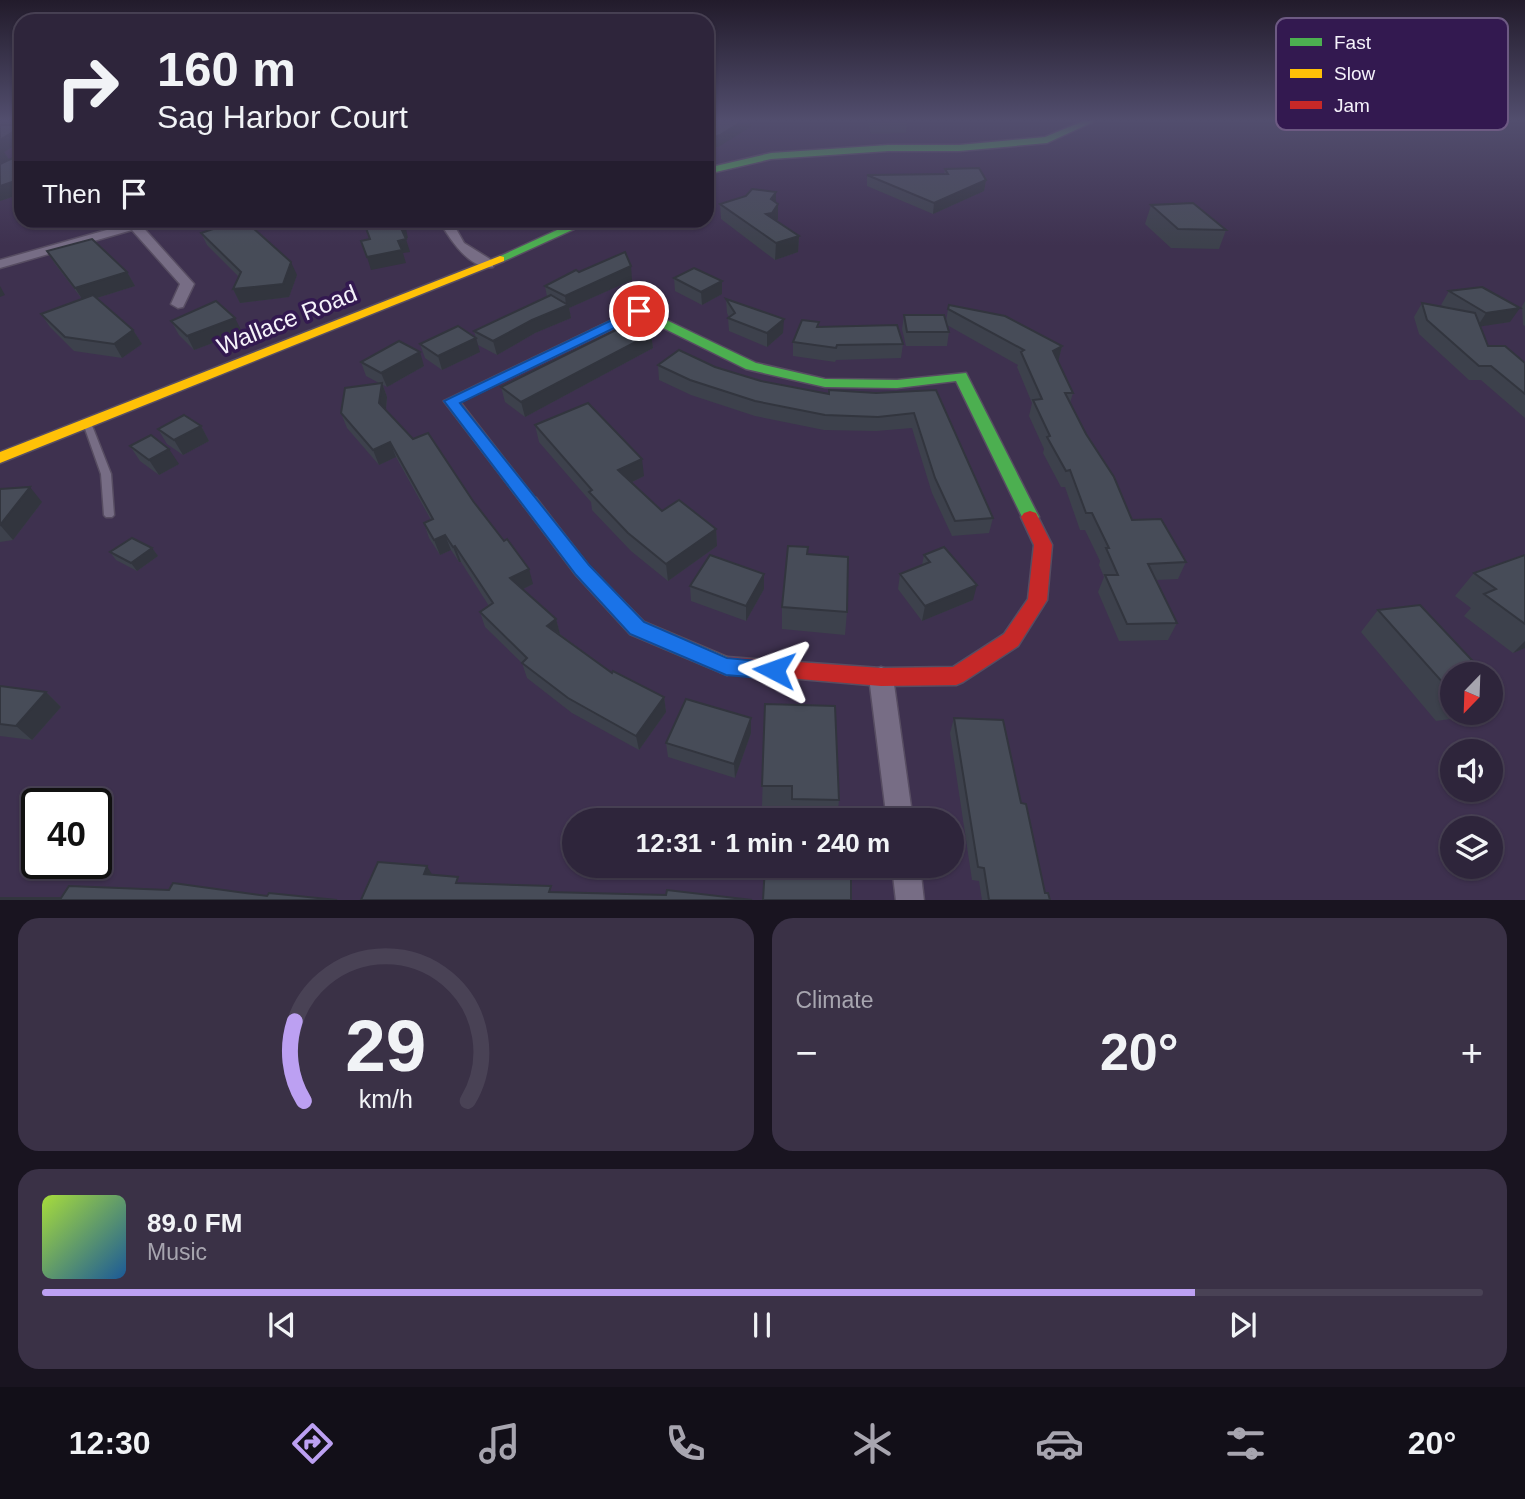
<!DOCTYPE html>
<html lang="en">
<head>
<meta charset="utf-8">
<style>
	:root { --surface:#2e253b; --page:#3a3146; --text:#f1f3f6; --muted:#a7a5af; --line:#494255; --accent:#bca0f2 }
	body { margin:0; font-family:Arial,sans-serif; background:var(--page); color:var(--text); height:100vh; display:flex; flex-direction:column; font-size:26px; white-space:nowrap }
	* { box-sizing:border-box; margin:0 }
	p { font-size:23px; color:var(--muted) }
	.icon { flex:none; width:38px; height:38px; fill:none; stroke:currentColor; stroke-width:2; stroke-linecap:round; stroke-linejoin:round }
	.map { position:relative; height:900px; overflow:hidden }
	.sheet { display:flex; flex-direction:column; gap:18px; padding:18px; background:#191420; flex:1 }
	.sheet>* { flex:none }
	.hud { position:absolute; left:14px; top:14px; width:700px; height:214px; border-radius:21px; box-shadow:0 2px 5px #0004,0 0 0 2px var(--line); background:#2e253b; color:var(--text); overflow:hidden }
	.needle { width:46px; rotate:203deg }
	.fabs { position:absolute; left:1440px; top:662px; display:grid; gap:14px }
	.fabs a { display:grid; place-items:center; width:63px; height:63px; border-radius:50%; background:var(--surface); box-shadow:0 2px 5px #0004,0 0 0 2px var(--line); font-size:35px }
	.speed { position:absolute; left:21px; top:788px; display:flex; gap:14px; font-size:35px; font-weight:700; text-align:center }
	.speed>* { display:grid; place-content:center; width:91px; height:91px; border-radius:50%; background:var(--surface); box-shadow:0 2px 5px #0004,0 0 0 2px var(--line); line-height:1 }
	.speed .limit { border:4px solid #111; border-radius:10px; background:#fff; color:#111 }
	.pin { position:absolute; display:grid; place-items:center; width:60px; height:60px; color:#fff; margin:-30px; border:4px solid #fff; border-radius:50%; box-shadow:0 2px 7px #0007 }
	.me { position:absolute; width:77px; margin:-38px; rotate:274deg; stroke-linejoin:round; filter:drop-shadow(0 0 5px #0008) }
	.turn { display:flex; align-items:center; gap:24px; height:147px; padding:0 28px; font-size:32px }
	.turn .icon { width:91px; height:91px; stroke-width:2.5 }
	.turn b { display:block; font-size:49px; line-height:60px }
	.then { display:flex; align-items:center; height:66px; padding:0 28px; background:#0003; gap:14px; font-size:26px }
	.big { font-size:52px; font-weight:600; line-height:1.1 }
	.sheet .tile { flex:1; display:flex; flex-direction:column; justify-content:center; gap:10px; min-width:0; padding:0 24px; border-radius:21px; background:var(--page) }
	.sheet .dial { align-items:center; gap:0 }
	.dial svg { height:182px; overflow:visible; fill:none; stroke:var(--line); stroke-width:7; stroke-linecap:round; text-anchor:middle }
	.dial text { fill:var(--text); stroke:none }
	.song { display:flex; align-items:center; gap:21px }
	.cover { width:84px; height:84px; border-radius:10px; background:linear-gradient(135deg,hsl(80 70% 55%),hsl(210 70% 35%)) }
	.played { height:7px; border-radius:4px; background:linear-gradient(90deg,var(--accent) 80%,var(--line) 80%) }
	.keys { display:flex; justify-content:space-around; direction:ltr }
	.heat { display:flex; justify-content:space-between; align-items:center; font-size:38px; direction:ltr }
	.sheet .tiles { flex:1; display:grid; gap:18px; grid-template-columns:1fr 1fr }
	.tile:last-child { grid-column:span 2 }
	.trip { position:absolute; left:562px; top:808px; width:402px; height:70px; border-radius:35px; background:var(--surface); box-shadow:0 2px 5px #0004,0 0 0 2px var(--line); font-weight:600; line-height:70px; text-align:center }
	.menu { display:flex; height:112px; justify-content:space-around; align-items:center; background:#120f18; color:var(--muted) }
	.menu .icon { width:49px; height:49px }
	.menu .selected { color:var(--accent) }
	.menu b { font-size:32px; color:var(--text) }
	.map>svg:first-child { display:block }
	.lines { fill:none; stroke-linecap:round; stroke-linejoin:round }
	.lane-casing { stroke:#574d62; stroke-width:3 }
	.street-casing { stroke:#574d62; stroke-width:3 }
	.fast-casing { stroke:#574d62; stroke-width:3 }
	.slow-casing { stroke:#574d62; stroke-width:3 }
	.jam-casing { stroke:#574d62; stroke-width:3 }
	.lane { fill:#776d85; fill-rule:evenodd }
	.street { fill:#776d85; fill-rule:evenodd }
	.fast { fill:#4caf50; fill-rule:evenodd }
	.slow { fill:#ffc107; fill-rule:evenodd }
	.jam { fill:#c62828; fill-rule:evenodd }
	.wall { fill:#3d414c }
	.shaded-wall { fill:#32353e }
	.building { fill:#474c58; stroke:#32353e; stroke-width:2 }
	.route { fill:#1a73e8; stroke:#114b97; stroke-width:2 }
	.labels { text-anchor:middle; stroke-width:7; stroke-linejoin:round; paint-order:stroke }
	.street-label { font-size:24px; fill:#f5f2fa; stroke:#331950 }
	.key { fill:#331950; stroke:#6d5a83; stroke-width:2 }
	.key-label { font-size:19px; fill:#f5f2fa }
</style>
</head>
<body>
<div class="map">
<svg width="1525" height="901" viewBox="0 0 1525 901">
	<rect width="100%" height="100%" fill="#3e314f"/>
	<g class="lines">
		<g class="lane-casing">
			<path id="lane" d="M87 420 91 423 111 474 114 515 112 517H106L104 515 101 474 83 423Z"/>
		</g>
		<g class="street-casing">
			<g id="street">
				<path d="M439 220H451L464 243 493 261V267C469 270 449 238 439 220Z"/>
				<path d="M135 222 139 223 194 284 183 307 178 308 171 304 180 284 132 230 0 268V260Z"/>
				<path d="M881 667 889 670 893 677 913 821H887L869 677 873 670Z"/>
				<path d="M892 866H920L924 901H896Z"/>
			</g>
		</g>
		<g class="fast-casing">
			<g id="fast">
				<path d="M1086 120H1097L1047 143 959 151H888L771 159 707 174V168L771 153 888 145H959L1045 137Z"/>
				<path d="M579 220H594L504 261H496L494 259Z"/>
				<path d="M639 307 756 363 825 379 897 380 966 373 1039 517 1036 521H1024L956 381 897 388 825 387 746 369 635 314V308Z"/>
			</g>
		</g>
		<g class="slow-casing">
			<g id="slow">
				<path d="M500 256 504 257V261L0 463V452Z"/>
				<path d="M530 496 536 498 588 565 644 622 734 660 737 666 734 672 727 675 720 672 630 634 576 575 524 506 522 502 524 498Z"/>
			</g>
		</g>
		<g class="jam-casing">
			<g id="jam">
				<path d="M639 307 643 308V314L460 402 538 502 536 506H524L444 401Z"/>
				<path d="M1030 511 1036 513 1052 545 1047 600 1018 646 963 682 956 685 881 686 720 672 717 666 720 660 727 657 881 668 953 667 1004 634 1028 599 1034 545 1021 517 1024 513Z"/>
			</g>
		</g>
		<use href="#lane" class="lane"/>
		<use href="#street" class="street"/>
		<use href="#fast" class="fast"/>
		<use href="#slow" class="slow"/>
		<use href="#jam" class="jam"/>
	</g>
	<g class="wall">
		<path d="M0 120H21V142L4 152 9 160 15 157 21 151V194L0 201Z"/>
		<path d="M867 120H907L906 133 871 134Z"/>
		<path d="M945 169 986 180 984 191 933 214 867 186V175L944 174Z"/>
		<path d="M776 203 778 219 776 221 799 236 798 252 775 260 721 219 720 204Z"/>
		<path d="M1151 205 1226 230 1219 249 1171 248 1145 224Z"/>
		<path d="M484 220H515L493 228Z"/>
		<path d="M201 233 297 275 289 297 240 303 233 289 239 277 207 245Z"/>
		<path d="M47 251 127 272 135 286 97 298 133 330 142 344 122 358 74 351 50 327 41 314 82 299 55 264Z"/>
		<path d="M579 272 632 280 569 308 571 318 535 333 497 355 478 345 474 331 547 297 545 286Z"/>
		<path d="M674 278 722 294 702 305 675 291Z"/>
		<path d="M1449 291 1510 322 1481 326 1488 346 1525 363V418L1481 380H1469L1419 334 1414 317 1422 303 1445 307 1441 305Z"/>
		<path d="M726 299 783 333 767 347 729 331 728 318 729 317 727 313Z"/>
		<path d="M1525 301V326L1523 325 1522 306Z"/>
		<path d="M948 309 1062 346 1058 362 1073 393 1070 403 1132 520 1186 562 1178 579 1156 580 1177 623 1168 640 1119 641 1098 592 1104 577 1099 565 1100 561 1085 530H1080L1065 487H1061L1043 453 1044 449 1029 416 1032 403 1017 367 1018 365 947 325 949 332 947 346H906L902 329 904 315 946 321Z"/>
		<path d="M171 321 242 332 194 350 179 335Z"/>
		<path d="M819 322V327L903 344 901 358 836 360 835 362 793 356V342Z"/>
		<path d="M651 334 653 348 525 417 505 402 501 387Z"/>
		<path d="M420 344 480 352 442 370 425 358Z"/>
		<path d="M361 362 424 366 387 387 383 385 387 397 386 410 473 501 533 584 523 589 556 619 560 634 612 673 664 697 666 712 639 750 572 713 527 678 522 663 485 627 480 612 489 606 461 562H459L451 550 440 555 429 538 424 523 431 520 396 457 379 465 347 428 341 413 379 383 366 376Z"/>
		<path d="M658 365 715 367 761 381 829 394 936 390 993 518 989 533 952 536 932 493 912 428 876 431 824 430 755 416 691 395 659 380Z"/>
		<path d="M535 425 644 476 631 483 662 511 716 529 717 546 668 581 631 551 592 510 591 502 539 442Z"/>
		<path d="M201 426 209 441 183 455 167 444 158 429Z"/>
		<path d="M130 446 179 464 159 475 140 461Z"/>
		<path d="M0 489 42 502 13 540 0 542Z"/>
		<path d="M152 548 158 556 137 571 116 560 110 552Z"/>
		<path d="M808 554 847 612 845 635 782 629V607Z"/>
		<path d="M924 555 973 600 922 621 898 589 900 574 922 565Z"/>
		<path d="M1525 555V648L1513 653 1464 616 1471 608 1455 596 1474 573Z"/>
		<path d="M764 574V589L746 621 691 601 690 586Z"/>
		<path d="M1378 610 1452 674V712H1483L1480 715 1436 721 1361 632Z"/>
		<path d="M1491 680 1503 693 1491 704Z"/>
		<path d="M0 686 46 692 61 707 32 740 0 736Z"/>
		<path d="M765 704 839 800 837 821 791 819V807L762 806Z"/>
		<path d="M751 718V733L735 778 668 757 666 743Z"/>
		<path d="M954 718 1021 803 1045 893 1050 900H982L979 881 972 880 950 733Z"/>
	</g>
	<g class="shaded-wall">
		<path d="M744 120H751L752 126 720 146 707 150V139Z"/>
		<path d="M21 127V142L4 152 10 161 0 167V140Z"/>
		<path d="M21 179V194L0 201V186Z"/>
		<path d="M986 180 984 191 933 214 934 203Z"/>
		<path d="M776 192V206L778 204V219L772 229 766 214 771 199Z"/>
		<path d="M401 220H408L410 228 406 229 408 238 404 239 400 226Z"/>
		<path d="M491 220H515L493 228Z"/>
		<path d="M799 236 798 252 775 260 776 243Z"/>
		<path d="M406 239 410 252 403 253 406 263 371 270 367 257 398 241Z"/>
		<path d="M291 262 297 275 289 297 240 303 233 289Z"/>
		<path d="M631 266 632 280 569 308 571 318 535 333 497 355 493 341 532 320 566 305 565 296Z"/>
		<path d="M127 272 135 286 84 302 75 288Z"/>
		<path d="M722 281V294L702 305 701 292Z"/>
		<path d="M0 286 5 295 0 297Z"/>
		<path d="M1520 308 1510 322 1477 327 1486 313Z"/>
		<path d="M235 318 242 332 194 350 187 336Z"/>
		<path d="M784 319 783 333 767 347V333Z"/>
		<path d="M133 330 142 344 122 358 114 344Z"/>
		<path d="M651 334 653 348 525 417 521 402Z"/>
		<path d="M476 338 480 352 442 370 438 356Z"/>
		<path d="M1062 346 1058 362 1053 351Z"/>
		<path d="M420 352 424 366 387 387 381 373Z"/>
		<path d="M382 383 387 397 385 418 379 403Z"/>
		<path d="M201 426 209 441 183 455 174 440Z"/>
		<path d="M390 442 396 457 379 465 373 450Z"/>
		<path d="M169 449 179 464 159 475 149 460Z"/>
		<path d="M642 459 644 476 620 488 618 470Z"/>
		<path d="M30 487 42 502 13 540 0 525Z"/>
		<path d="M716 529 717 546 668 581 666 564Z"/>
		<path d="M445 535 451 550 440 555 434 540Z"/>
		<path d="M455 546 461 562H459L453 547Z"/>
		<path d="M152 548 158 556 137 571 131 563Z"/>
		<path d="M529 569 533 584 515 593 510 578Z"/>
		<path d="M764 574V589L746 621V606Z"/>
		<path d="M977 585 973 600 922 621 925 606Z"/>
		<path d="M556 619 560 634 547 626Z"/>
		<path d="M1525 641V648L1513 653Z"/>
		<path d="M46 692 61 707 32 740 16 726Z"/>
		<path d="M664 697 666 712 639 750 636 736Z"/>
		<path d="M751 718V733L735 778 734 764Z"/>
		<path d="M427 866 439 886 424 874Z"/>
	</g>
	<g class="building">
		<path d="M17 120H21V127L0 140V125H15L17 122Z"/>
		<path d="M710 120H744L720 135 707 139V122Z"/>
		<path d="M17 150 21 151V179L0 186V164L15 157Z"/>
		<path d="M979 168 986 180 934 203 867 175 948 174 945 169Z"/>
		<path d="M752 189 776 192 771 199 778 204 772 213 766 214 799 236 776 243 720 204 746 196Z"/>
		<path d="M1193 203 1226 230 1178 229 1151 205Z"/>
		<path d="M240 220H244L291 262 283 284 233 289 241 272 201 233Z"/>
		<path d="M363 220H402L404 225 400 226 406 239 398 241 402 250 367 257 361 241 370 239Z"/>
		<path d="M92 239 127 272 75 288 47 251Z"/>
		<path d="M625 252 631 266 565 296 545 286 576 270 579 272Z"/>
		<path d="M694 268 722 281 701 292 674 278Z"/>
		<path d="M1482 287 1520 308 1486 313 1449 291Z"/>
		<path d="M93 295 133 330 114 344 65 337 41 314Z"/>
		<path d="M551 295 568 305 532 320 493 341 474 331Z"/>
		<path d="M726 299 784 319 767 333 728 318 735 313Z"/>
		<path d="M216 301 235 318 187 336 171 321Z"/>
		<path d="M1422 303 1475 313 1488 346H1505L1525 363V394L1491 366H1479L1427 320Z"/>
		<path d="M949 305 1005 316 1062 346 1053 351 1073 393H1065L1086 434 1114 477 1132 520 1161 519 1186 562 1148 564 1177 623 1127 624 1105 575H1118L1106 548H1109L1092 513H1086L1070 470 1066 471 1047 437 1050 436 1033 400 1042 399 1021 352 1024 350 948 309Z"/>
		<path d="M904 315H944L949 332H907Z"/>
		<path d="M802 320 819 322 817 327 897 325 903 344 837 345 836 348 793 342Z"/>
		<path d="M630 323 651 334 521 402 501 387Z"/>
		<path d="M458 326 476 338 438 356 420 344Z"/>
		<path d="M399 341 420 352 381 373 361 362Z"/>
		<path d="M679 350 715 367 761 381 829 394V390L876 393 936 390 993 518 955 521 935 478 914 413 878 417 825 415 755 401 690 380 658 365Z"/>
		<path d="M382 383 379 403 413 439 428 433 473 501 504 541 507 539 529 569 510 578 556 619 547 626 612 673 613 671 664 697 636 736 568 698 522 663 527 658 480 612 493 603 455 546 453 547 445 535 434 540 424 523 433 519 390 442 373 450 341 413 345 388Z"/>
		<path d="M588 403 642 459 618 470 662 511 679 500 716 529 666 564 628 533 589 492 592 490 535 425Z"/>
		<path d="M184 415 201 426 174 440 158 429Z"/>
		<path d="M151 435 169 449 149 460 130 446Z"/>
		<path d="M30 487 0 525V489Z"/>
		<path d="M132 538 152 548 131 563 110 552Z"/>
		<path d="M788 546 808 547 807 554 848 557 847 612 782 607Z"/>
		<path d="M944 547 977 585 925 606 900 574 930 562 924 555Z"/>
		<path d="M710 555 764 574 746 606 690 586Z"/>
		<path d="M1525 555V624L1484 594 1496 589 1474 573Z"/>
		<path d="M1420 605 1485 674H1452V693L1378 610Z"/>
		<path d="M1491 680 1503 693 1491 695Z"/>
		<path d="M0 686 46 692 16 726 0 724Z"/>
		<path d="M686 699 751 718 734 764 666 743Z"/>
		<path d="M765 704 835 706 839 800 792 799V786H762Z"/>
		<path d="M954 718 1003 720 1021 803 1026 804 1045 893H1048L1050 900H989L984 868 978 867Z"/>
		<path d="M378 862 427 866 424 874 458 877 456 883 551 886 549 892 666 895 667 890 752 900H361Z"/>
		<path d="M765 867 851 873V900H763Z"/>
		<path d="M173 883 267 896 269 893 337 900H0V898H61L69 886 169 890Z"/>
	</g>
	<linearGradient id="sky" x2="0" y2="1"><stop stop-color="#221b2b"/><stop offset="0.49" stop-color="#524e6e"/><stop offset="1" stop-color="#524e6e" stop-opacity="0"/></linearGradient>
	<rect width="1525" height="246" fill="url(#sky)"/>
	<path class="route" d="M639 307 645 311 643 314 460 403 589 565 644 622 727 658 781 663 784 670 781 676 774 679 726 675 630 634 576 575 444 401Z"/>
	<g class="labels">
		<g class="street-label">
			<text transform="translate(287 320) rotate(-22)" y="8">Wallace Road</text>
		</g>
	</g>
	<rect x="1276" y="18" width="232" height="112" rx="10" class="key"/>
	<rect x="1290" y="38" width="32" height="8" fill="#4caf50"/>
	<rect x="1290" y="69" width="32" height="9" fill="#ffc107"/>
	<rect x="1290" y="101" width="32" height="8" fill="#c62828"/>
	<g class="key-label">
		<text x="1334" y="49">Fast</text>
		<text x="1334" y="80">Slow</text>
		<text x="1334" y="112">Jam</text>
	</g>
</svg>
<div class="fabs">
<a><svg class="needle" viewBox="-14 -14 28 28"><path d="M0-13l5 13h-10z" fill="#e53935"/><path d="M0 13l5-13h-10z" fill="#a7a5af"/></svg></a>
<a><svg class="icon" aria-label="sound" viewBox="0 0 24 24"><path d="M4 9h4l5-4v14l-5-4H4zM17 9q2 3 0 6"/></svg></a>
<a><svg class="icon" aria-label="layers" viewBox="0 0 24 24"><path d="M12 4l9 5-9 5-9-5zM3 14l9 5 9-5"/></svg></a>
</div>
<div class="speed"><div class="limit">40</div></div>
<div class="pin" style="left:639px;top:311px;background:#d93025"><svg class="icon" aria-label="arrive" viewBox="0 0 24 24"><path d="M6 21V4h12l-3 4 3 4H6"/></svg></div>
<svg class="me" style="left:774px;top:670px" viewBox="-20 -20 40 40"><path d="M0-17L14 15 0 8-14 15z" fill="#1a73e8" stroke="#fff" stroke-width="4"/></svg>
<div class="trip">12:31 · 1 min · 240 m</div>
<div class="hud">
<div class="turn"><svg class="icon" aria-label="right" viewBox="0 0 24 24"><path d="M7 20v-9h11M14 6l5 5-5 5"/></svg><div><b>160 m</b>Sag Harbor Court</div></div>
<div class="then">Then<svg class="icon" aria-label="arrive" viewBox="0 0 24 24"><path d="M6 21V4h12l-3 4 3 4H6"/></svg></div>
</div>
</div>
<section class="sheet">
<div class="tiles">
<div class="tile dial"><svg viewBox="0 0 100 80">
<path d="M14 69A42 42 0 1 1 86 69"/>
<path d="M14 69A42 42 0 0 1 10 34" stroke="#bca0f2"/>
<text x="50" y="56" font-size="32" font-weight="700">29</text>
<text x="50" y="72" font-size="11">km/h</text>
</svg></div>
<div class="tile"><p>Climate</p>
<div class="heat"><a>−</a><b class="big">20°</b><a>+</a></div>
</div>
<div class="tile">
<div class="song"><i class="cover"></i><div><b>89.0 FM</b><p>Music</p></div></div>
<div class="played"></div>
<div class="keys"><svg class="icon" aria-label="previous" viewBox="0 0 24 24"><path d="M18 5L8 12l10 7zM5 5v14"/></svg><svg class="icon" aria-label="pause" viewBox="0 0 24 24"><path d="M8 5v14M16 5v14"/></svg><svg class="icon" aria-label="next" viewBox="0 0 24 24"><path d="M6 5l10 7-10 7zM19 5v14"/></svg></div>
</div>
</div>
</section>
<nav class="menu">
<b>12:30</b>
<svg class="icon selected" aria-label="directions" viewBox="0 0 24 24"><path d="M12 3l9 9-9 9-9-9zM9 14v-3h6M13 9l2 2-2 2"/></svg>
<svg class="icon" aria-label="music" viewBox="0 0 24 24"><path d="M9 18V5l10-2v13"/><circle cx="6" cy="18" r="3"/><circle cx="16" cy="16" r="3"/></svg>
<svg class="icon" aria-label="phone" viewBox="0 0 24 24"><path d="M5 4h4l2 5-3 2q2 4 5 5l2-3 5 2v4C11 20 4 13 5 4z"/></svg>
<svg class="icon" aria-label="climate" viewBox="0 0 24 24"><path d="M12 3v18M4 7l16 10M4 17L20 7"/></svg>
<svg class="icon" aria-label="car" viewBox="0 0 24 24"><path d="M5 17H2v-5l4-1 3-4h7l3 4 3 1v5h-3M9 17h6M6 11h13"/><circle cx="7" cy="17" r="2"/><circle cx="17" cy="17" r="2"/></svg>
<svg class="icon" aria-label="filters" viewBox="0 0 24 24"><path d="M4 7h16M4 17h16"/><circle cx="9" cy="7" r="2"/><circle cx="15" cy="17" r="2"/></svg>
<b>20°</b>
</nav>
</body>
</html>
